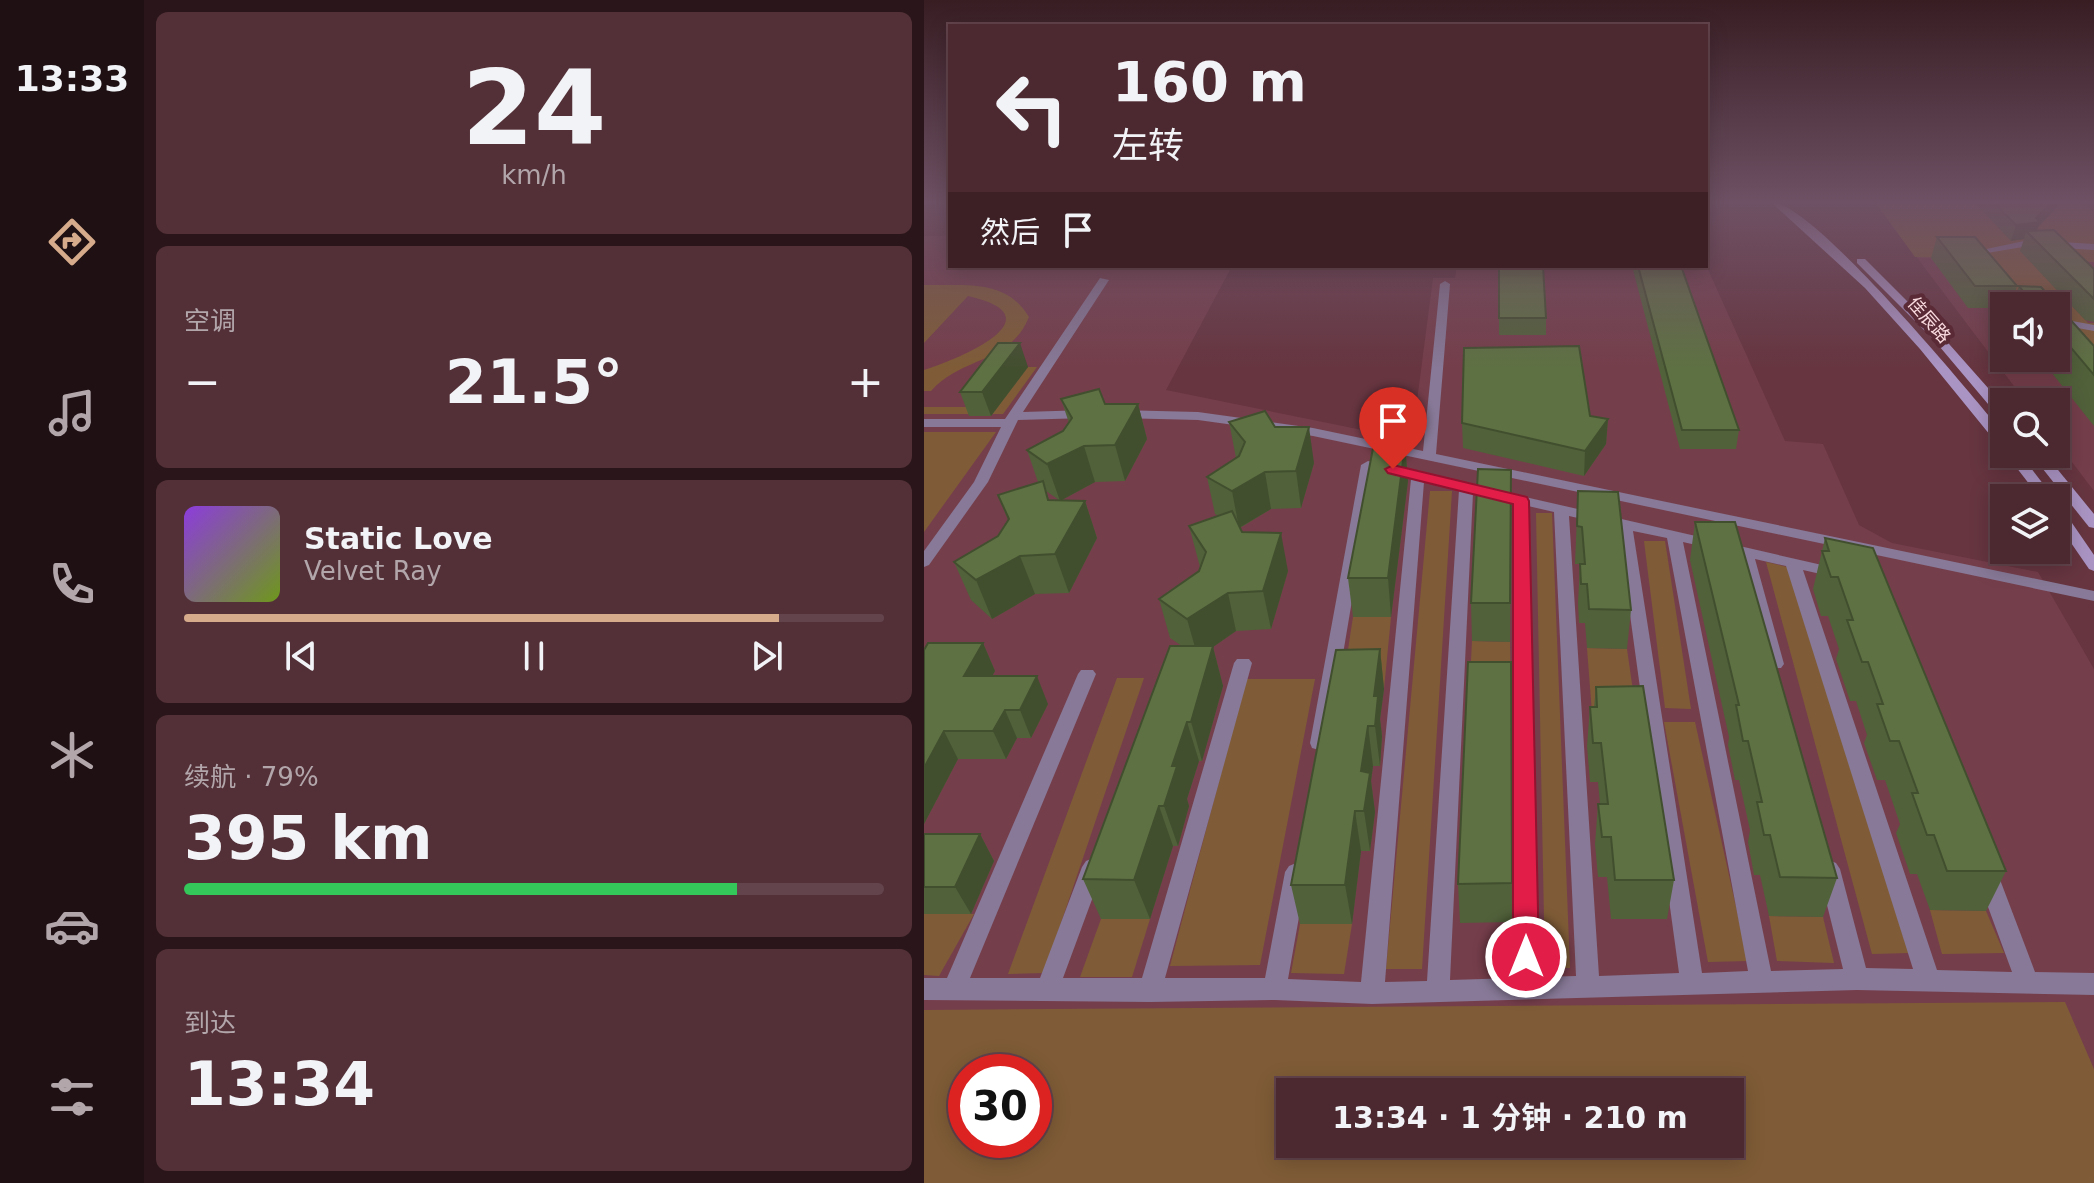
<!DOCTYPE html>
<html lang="zh">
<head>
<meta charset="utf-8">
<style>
	:root { --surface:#4c2830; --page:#533038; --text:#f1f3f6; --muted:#b2a6ab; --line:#63444c; --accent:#d6ab8b }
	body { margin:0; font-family:"DejaVu Sans","Noto Sans SC",sans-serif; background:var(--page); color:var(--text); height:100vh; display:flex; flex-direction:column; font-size:30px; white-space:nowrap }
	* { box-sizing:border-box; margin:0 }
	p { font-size:26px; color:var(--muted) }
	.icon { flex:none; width:44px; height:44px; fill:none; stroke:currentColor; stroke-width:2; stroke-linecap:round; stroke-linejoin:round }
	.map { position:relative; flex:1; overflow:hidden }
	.panel { display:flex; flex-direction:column; gap:12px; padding:12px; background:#2a161a; width:780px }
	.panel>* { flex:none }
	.hud { position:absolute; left:24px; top:24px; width:760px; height:244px; border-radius:0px; box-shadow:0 4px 20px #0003,0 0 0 2px var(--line); background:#4c2830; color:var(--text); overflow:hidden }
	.tools { position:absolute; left:1066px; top:292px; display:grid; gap:16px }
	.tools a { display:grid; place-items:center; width:80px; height:80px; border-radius:0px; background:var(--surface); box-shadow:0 4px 20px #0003,0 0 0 2px var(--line); font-size:40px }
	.speed { position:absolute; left:24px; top:1054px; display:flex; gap:16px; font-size:40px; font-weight:700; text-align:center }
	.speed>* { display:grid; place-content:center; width:104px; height:104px; border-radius:50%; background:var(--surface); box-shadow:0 4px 20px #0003,0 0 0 2px var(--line); line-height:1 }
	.speed .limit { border:12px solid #d22; background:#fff; color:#111 }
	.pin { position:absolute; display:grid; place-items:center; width:68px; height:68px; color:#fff; margin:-82px -34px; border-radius:50% 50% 50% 0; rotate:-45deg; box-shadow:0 0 8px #0007 }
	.pin .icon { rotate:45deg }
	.me { position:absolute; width:88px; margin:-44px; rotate:0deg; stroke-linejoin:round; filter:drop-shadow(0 0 6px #0008) }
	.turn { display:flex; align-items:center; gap:28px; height:168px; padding:0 32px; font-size:36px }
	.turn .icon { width:104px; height:104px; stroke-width:2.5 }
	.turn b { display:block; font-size:56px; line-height:68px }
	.then { display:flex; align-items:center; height:76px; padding:0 32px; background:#0003; gap:16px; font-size:30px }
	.big { font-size:60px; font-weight:700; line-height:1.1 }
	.panel .tile { flex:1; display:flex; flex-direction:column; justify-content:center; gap:12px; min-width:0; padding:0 28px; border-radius:12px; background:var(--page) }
	.panel .dial { align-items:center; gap:0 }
	.dial b { font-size:104px; line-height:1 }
	.song { display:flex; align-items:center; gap:24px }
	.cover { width:96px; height:96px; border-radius:12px; background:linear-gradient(135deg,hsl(270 70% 55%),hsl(80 70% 35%)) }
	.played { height:8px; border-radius:4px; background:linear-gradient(90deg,var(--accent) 85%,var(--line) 85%) }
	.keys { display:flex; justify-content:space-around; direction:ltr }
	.heat { display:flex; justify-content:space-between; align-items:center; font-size:44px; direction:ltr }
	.charge { height:12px; border-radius:6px; background:linear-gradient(90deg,#34c759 79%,var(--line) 0) }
	.trip { position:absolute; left:352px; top:1078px; width:468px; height:80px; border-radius:0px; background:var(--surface); box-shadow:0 4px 20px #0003,0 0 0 2px var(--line); font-weight:700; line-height:80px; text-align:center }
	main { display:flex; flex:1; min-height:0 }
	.tabs { display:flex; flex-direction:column; width:144px; justify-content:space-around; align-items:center; background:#1e1013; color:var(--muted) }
	.tabs .icon { width:56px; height:56px }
	.tabs .selected { color:var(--accent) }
	.tabs b { font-size:36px; color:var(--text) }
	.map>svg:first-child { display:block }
	.built { fill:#753e4b; fill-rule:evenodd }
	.green { fill:#7f5c37; fill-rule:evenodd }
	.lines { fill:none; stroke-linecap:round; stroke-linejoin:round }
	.minor { fill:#877997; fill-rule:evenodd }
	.secondary { fill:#aa94c3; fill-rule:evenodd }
	.wall { fill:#51613a; fill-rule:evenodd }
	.shaded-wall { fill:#424f2f }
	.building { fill:#5e7143; stroke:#424f2f; stroke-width:2 }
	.route { fill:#e11d48; stroke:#92132f; stroke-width:2 }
	.labels { text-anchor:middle; stroke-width:8; stroke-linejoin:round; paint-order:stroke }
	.far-street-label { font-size:18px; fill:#f9dadf; stroke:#5a2b36 }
</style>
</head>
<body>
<main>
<nav class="tabs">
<b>13:33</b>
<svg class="icon selected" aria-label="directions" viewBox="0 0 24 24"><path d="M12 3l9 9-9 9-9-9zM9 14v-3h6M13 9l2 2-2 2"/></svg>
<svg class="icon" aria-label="music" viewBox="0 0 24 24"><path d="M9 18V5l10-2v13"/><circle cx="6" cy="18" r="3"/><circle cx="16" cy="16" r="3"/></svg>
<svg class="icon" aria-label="phone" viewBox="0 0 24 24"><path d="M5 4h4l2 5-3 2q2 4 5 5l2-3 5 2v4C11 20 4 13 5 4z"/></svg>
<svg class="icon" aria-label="climate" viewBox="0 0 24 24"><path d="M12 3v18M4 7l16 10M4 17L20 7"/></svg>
<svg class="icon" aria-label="car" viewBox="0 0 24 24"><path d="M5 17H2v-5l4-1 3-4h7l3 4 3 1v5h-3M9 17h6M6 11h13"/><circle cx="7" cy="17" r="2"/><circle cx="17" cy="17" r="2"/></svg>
<svg class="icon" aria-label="filters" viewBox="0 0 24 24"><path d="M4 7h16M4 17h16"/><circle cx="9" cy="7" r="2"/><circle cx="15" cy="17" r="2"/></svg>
</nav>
<section class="panel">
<div class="tile dial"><b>24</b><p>km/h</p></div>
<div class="tile"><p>空调</p>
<div class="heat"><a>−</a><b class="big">21.5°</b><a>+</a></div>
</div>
<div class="tile">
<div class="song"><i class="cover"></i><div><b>Static Love</b><p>Velvet Ray</p></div></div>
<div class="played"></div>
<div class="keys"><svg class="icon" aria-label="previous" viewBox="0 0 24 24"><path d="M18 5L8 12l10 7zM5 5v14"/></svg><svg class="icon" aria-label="pause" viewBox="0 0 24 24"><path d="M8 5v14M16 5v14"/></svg><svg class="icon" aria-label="next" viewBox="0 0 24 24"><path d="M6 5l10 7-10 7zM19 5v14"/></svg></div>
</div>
<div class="tile"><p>续航 · 79%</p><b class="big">395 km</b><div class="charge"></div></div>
<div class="tile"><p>到达</p><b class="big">13:34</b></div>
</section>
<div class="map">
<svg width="1170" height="1183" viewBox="0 0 1170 1183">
	<rect width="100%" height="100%" fill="#663540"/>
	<g class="built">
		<path d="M951 202H1170V491L1132 441V402H1102ZM1080 306H1132V358H1080Z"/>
		<path d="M0 236H26V266H308L242 390 453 433 490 424 509 278H531L533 266 782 265 861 441 899 444 935 525 968 543 1114 572 1170 669V1183H0ZM42 1072H110V1140H42ZM366 1092H806V1144H366Z"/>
	</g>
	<g class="green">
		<path d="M951 202H1159L1170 212V262L1105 260 1164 323H1170V412L1132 306H1084L1029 258 991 257Z"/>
		<path d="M0 285C40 286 82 278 105 317 86 364 38 356 7 391H0V370C34 359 137 317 44 296L0 343Z"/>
		<path d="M104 367H113L79 414H0V407H73Z"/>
		<path d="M0 432H72L0 532Z"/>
		<path d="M506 491H528L498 969H462Z"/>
		<path d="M612 513H628L646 968H621Z"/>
		<path d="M720 541H741L767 709 741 708Z"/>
		<path d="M842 562 863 567 985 953 948 954Z"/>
		<path d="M429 617H467L460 689H418Z"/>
		<path d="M548 641 586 642 587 701H545Z"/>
		<path d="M663 648 703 649 714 726H669Z"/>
		<path d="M193 678H220L120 973 84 974Z"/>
		<path d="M322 679H391L336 965 246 966Z"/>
		<path d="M740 722H771L824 961 784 962Z"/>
		<path d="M1006 910 1062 911 1080 953 1018 954Z"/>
		<path d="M0 914H50L15 976 0 975Z"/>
		<path d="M845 916 899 917 910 963 853 961Z"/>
		<path d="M177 919H226L208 977H156Z"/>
		<path d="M376 924H428L420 974 367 973Z"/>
		<path d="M1141 1002 1170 1069V1183H0V1010ZM42 1072H110V1140H42ZM366 1092H806V1144H366Z"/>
	</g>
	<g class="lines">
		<g class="minor">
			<path d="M1105 240 1170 244V250L1105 246 1063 253V259L1103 306H1092L1054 261 1053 251Z"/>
			<path d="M176 278 185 280 99 412 163 410 169 414 163 418 94 420 64 482 5 565 0 567V551L50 482 77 427H0V419H81Z"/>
			<path d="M521 281 526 284 512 454 1170 591V601L389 436 274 420 194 418 188 414 194 410 274 412 389 428 499 451 516 284Z"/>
			<path d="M1132 318 1170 325V331L1132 324Z"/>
			<path d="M444 461 489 471 494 470 501 474 920 570 922 573 920 576 914 578 879 570 1013 970 1088 972 1053 877 1057 871 1064 868 1071 871 1075 877 1111 972 1170 973V995L933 990 448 1004 351 1000 226 1002 0 1000V978H23L154 674 157 670H169L172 674 46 978H116L158 867 162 861 169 858 176 861 180 867 139 978H218L310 663 313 659H325L328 663 241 978H341L361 872 365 866 372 863 379 866 383 872 364 979 437 982 487 479 450 470 404 743 402 748 395 750 388 748 386 743 437 465ZM500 482 535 490 503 981 461 982ZM549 493 590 503 591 978 526 980ZM604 506 630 512 652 976 614 977ZM645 516 694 527 755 973 675 976ZM709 531 743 538 824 971 778 973ZM759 542 815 555 842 664 845 668H857L860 664 831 559 862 566 989 969 942 968 916 869 912 863 905 860 898 863 894 869 919 969 847 971Z"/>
		</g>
		<g class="secondary">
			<path d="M847 202C889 202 1047 394 1080 434V447L1075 446 996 349 941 288Z"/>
			<path d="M933 259H941L1018 336 1080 406V418L1075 417 1010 340 933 263Z"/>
			<path d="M1082 454H1096L1130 498H1116Z"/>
			<path d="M1107 454H1121L1170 514V528L1165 527Z"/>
			<path d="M1132 506 1137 507 1170 555V571L1165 569 1132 521Z"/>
		</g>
	</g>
	<g class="wall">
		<path d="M1050 202H1138L1114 227 1113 231 1170 269V322L1161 320 1096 251 1100 239 1087 241Z"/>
		<path d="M1013 237 1093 286 1087 306H1080V308H1044L1007 258Z"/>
		<path d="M575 266 622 318V335H575Z"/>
		<path d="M708 266H757L815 430 812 449H756Z"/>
		<path d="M1095 286 1117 287 1170 346V426L1116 358H1132V306H1088Z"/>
		<path d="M104 367 67 416H45L36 392Z"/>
		<path d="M137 399 181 404H214L223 439 201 481 171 482 136 501H161L173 538 145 593 111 594 68 619 47 600 30 562 74 536 84 520 74 495 114 482 103 450 139 431 145 423ZM122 491 135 500H125Z"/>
		<path d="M666 416 684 419 682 444 660 476 539 448 538 423Z"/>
		<path d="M305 422 351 427 390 463 377 508 347 509 316 528 318 532 364 571 347 629 312 631 289 647 299 686 278 761H275L263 799 265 806 254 846H249L226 919H177L159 879 258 646 246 638 235 599 275 571 276 567 265 526 295 516 291 514 283 477 312 458Z"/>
		<path d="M481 445 484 481 467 617H429L424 578Z"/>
		<path d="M587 470 586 642 548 641 547 603Z"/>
		<path d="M654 491 707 610 703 649 663 648 661 623H655L654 603 656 564H651Z"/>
		<path d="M771 522 913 878 899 917 845 916 836 875H830L824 842 826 830 815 780H811L804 745 805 737 766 560Z"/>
		<path d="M901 538 1082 871 1062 911 1006 910 993 874H986L972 833 976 824 961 780H953L940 743 943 735 932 701H926L912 659 915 649 904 616H897L889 589Z"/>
		<path d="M59 643 71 671 68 676 124 704 107 738H93L82 759H34L0 824V650Z"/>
		<path d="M456 649 460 689 456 719 458 736 456 766H449L447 781 451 812 446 851H437L428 924H376L367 885Z"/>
		<path d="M587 662 588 922 536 923 534 884Z"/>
		<path d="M672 687 750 880 743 919H687L683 877H674L671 844 674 804H676L674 782H666L663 746 666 707H670Z"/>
		<path d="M0 834H56L70 861 47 914H0Z"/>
	</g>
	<g class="shaded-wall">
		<path d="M1128 202H1138L1114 227 1110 237 1102 231 1100 239 1087 241 1092 225 1112 218Z"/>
		<path d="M96 343 104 367 67 416 58 392Z"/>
		<path d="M214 404 223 439 201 481 191 445Z"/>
		<path d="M684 419 682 444 660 476 661 451Z"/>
		<path d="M385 427 390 463 377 508 372 471Z"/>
		<path d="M481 445 484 481 467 617 464 578Z"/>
		<path d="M160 446 171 482 136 501 123 464Z"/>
		<path d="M341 472 347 509 315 528 308 491Z"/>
		<path d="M161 501 173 538 145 593 131 554Z"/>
		<path d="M357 533 364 571 347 629 339 591Z"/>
		<path d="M96 556 111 594 68 619 52 580Z"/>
		<path d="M304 593 312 631 289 647 299 686 278 761 267 722 274 658 263 619Z"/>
		<path d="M59 643 71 671 53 704 40 676Z"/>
		<path d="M456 649 460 689 456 719 458 736 456 766 451 726 450 696Z"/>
		<path d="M113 676 124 704 107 738 96 710Z"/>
		<path d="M81 710 93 738 82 759 69 731Z"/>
		<path d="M263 722 275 761 263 799 265 806 254 846 240 806 248 766Z"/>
		<path d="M444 726 449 766 447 781 451 812 446 851 440 811 437 771Z"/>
		<path d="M20 731 34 759 0 824V768Z"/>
		<path d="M235 806 249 846 226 919 210 880Z"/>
		<path d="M431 811 437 851 428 924 421 885Z"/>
		<path d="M56 834 70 861 47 914 31 887Z"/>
	</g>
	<g class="building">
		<path d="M1069 202H1128L1112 218 1116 222 1092 225Z"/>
		<path d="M1130 230 1170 269V299L1102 231Z"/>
		<path d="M1013 237H1051L1093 286H1051Z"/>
		<path d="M575 266H619L622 318H575Z"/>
		<path d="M714 266H757L815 430H758Z"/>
		<path d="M1095 286 1117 287 1170 346V375L1132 330V306H1111Z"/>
		<path d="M74 343H96L58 392H36Z"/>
		<path d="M655 346 666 416 684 419 661 451 538 423 540 348Z"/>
		<path d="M175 389 181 404H214L191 445 160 446 123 464 103 450 139 431 148 418 137 399Z"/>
		<path d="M341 411 351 427H385L372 471 341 472 308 491 283 477 315 456 321 442 305 422Z"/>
		<path d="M450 443 481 445 464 578H424Z"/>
		<path d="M554 469 587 470 586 603H547Z"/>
		<path d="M119 481 124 500 161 501 131 554 96 556 52 580 30 562 74 536 85 519 74 495Z"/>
		<path d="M654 491 694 492 707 610 665 609 663 584H657L656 564H661L658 527 653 526Z"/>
		<path d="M308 511 318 532 357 533 339 591 304 593 263 619 235 599 275 571 282 552 265 526Z"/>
		<path d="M771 522H811L913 878 856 877 846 835H840L833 802H838L824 741H819L812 705H815Z"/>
		<path d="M901 538 949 548 1082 871H1023L1010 835H1003L988 793H994L975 741H966L953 704H959L944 662H938L923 620H929L914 577H907L898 551H905Z"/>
		<path d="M4 643H59L40 676H113L96 710H81L69 731H20L0 768V650Z"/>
		<path d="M246 646H289L267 722H263L248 766H253L240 806H235L210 880 159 879Z"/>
		<path d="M456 649 450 696H454L451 726H444L437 771 446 773 440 811H431L421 885H367L412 650Z"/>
		<path d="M544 662H587L588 883 534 884Z"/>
		<path d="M719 686 750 880H691L687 837H678L674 804H684L677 743H669L666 707H673L672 687Z"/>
		<path d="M0 834H56L31 887H0Z"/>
	</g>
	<linearGradient id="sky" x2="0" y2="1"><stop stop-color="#381d23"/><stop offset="0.55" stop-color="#6e5164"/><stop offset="1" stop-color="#6e5164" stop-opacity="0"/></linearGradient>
	<rect width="1170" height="368" fill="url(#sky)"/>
	<path class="route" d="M469 465 603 497 605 501 615 957 611 966 602 969 593 966 589 957V504L464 473 461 469Z"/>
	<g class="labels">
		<g class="far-street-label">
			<text transform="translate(1005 320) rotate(49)" y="6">佳辰路</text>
		</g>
	</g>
</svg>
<div class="tools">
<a><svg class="icon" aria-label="sound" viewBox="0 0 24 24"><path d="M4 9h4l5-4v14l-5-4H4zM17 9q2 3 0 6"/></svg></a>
<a><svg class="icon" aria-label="search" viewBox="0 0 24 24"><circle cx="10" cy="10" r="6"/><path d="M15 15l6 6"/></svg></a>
<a><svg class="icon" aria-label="layers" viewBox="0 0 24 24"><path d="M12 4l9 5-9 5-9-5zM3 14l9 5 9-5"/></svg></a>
</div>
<div class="speed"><div class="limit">30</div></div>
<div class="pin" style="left:469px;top:469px;background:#d93025"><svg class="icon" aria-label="arrive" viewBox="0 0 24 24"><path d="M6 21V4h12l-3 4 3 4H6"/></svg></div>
<svg class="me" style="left:602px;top:957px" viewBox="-20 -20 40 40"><circle r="17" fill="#e11d48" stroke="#fff" stroke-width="3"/><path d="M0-11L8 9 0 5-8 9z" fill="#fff"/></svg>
<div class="trip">13:34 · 1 分钟 · 210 m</div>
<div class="hud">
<div class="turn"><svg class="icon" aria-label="left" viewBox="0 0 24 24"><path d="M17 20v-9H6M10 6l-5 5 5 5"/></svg><div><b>160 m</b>左转</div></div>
<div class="then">然后<svg class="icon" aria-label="arrive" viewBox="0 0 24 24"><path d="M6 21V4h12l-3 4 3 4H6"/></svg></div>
</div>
</div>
</main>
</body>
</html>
